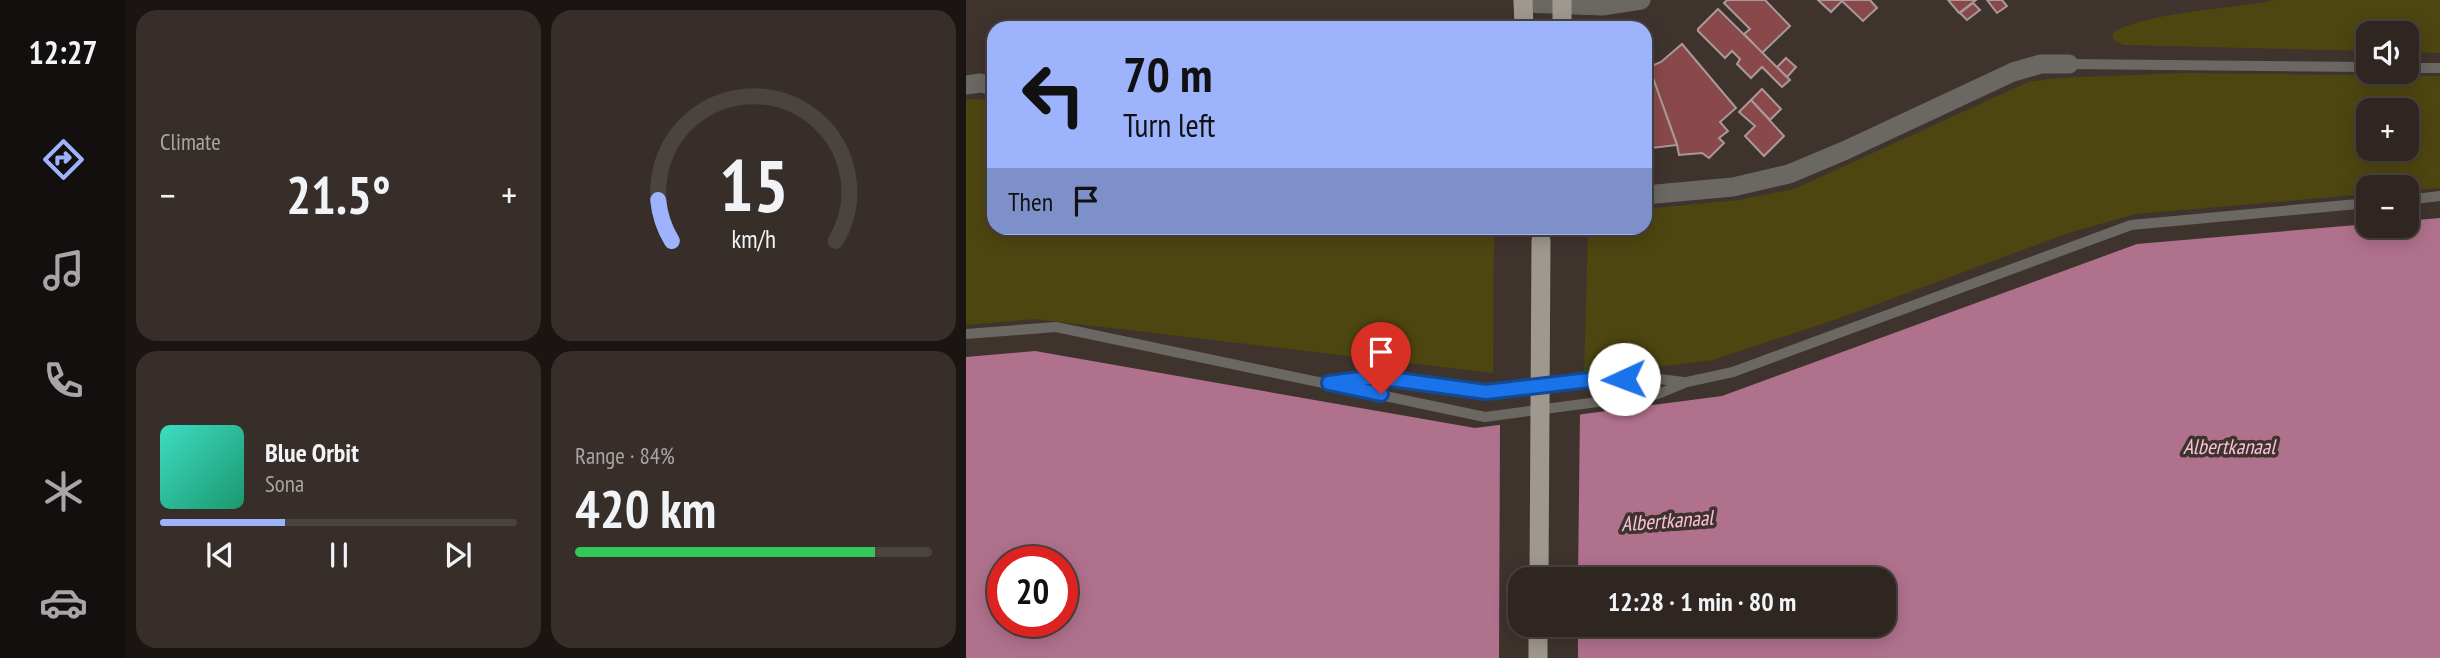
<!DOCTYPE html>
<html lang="en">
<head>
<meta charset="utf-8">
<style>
	:root { --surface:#2f2622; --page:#372e2a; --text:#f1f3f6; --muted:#a7a5a5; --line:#4a4340; --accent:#9db4fd }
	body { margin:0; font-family:"PT Sans Narrow",sans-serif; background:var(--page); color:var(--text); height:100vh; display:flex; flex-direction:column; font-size:26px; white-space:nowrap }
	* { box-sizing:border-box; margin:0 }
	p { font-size:23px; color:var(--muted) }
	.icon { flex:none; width:38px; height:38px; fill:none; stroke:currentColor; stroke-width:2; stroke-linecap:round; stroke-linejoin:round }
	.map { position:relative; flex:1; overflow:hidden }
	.drawer { display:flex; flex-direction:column; gap:10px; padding:10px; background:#1a1513; width:840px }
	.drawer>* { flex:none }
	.top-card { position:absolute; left:21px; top:21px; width:665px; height:214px; border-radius:21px; box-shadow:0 4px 18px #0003,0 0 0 2px var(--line); background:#9db4fd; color:#111; overflow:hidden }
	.fabs { position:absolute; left:1390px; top:21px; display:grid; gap:14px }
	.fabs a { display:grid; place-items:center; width:63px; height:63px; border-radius:14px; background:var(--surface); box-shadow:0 4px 18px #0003,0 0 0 2px var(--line); font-size:35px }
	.speed { position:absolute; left:21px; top:546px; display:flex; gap:14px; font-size:35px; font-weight:700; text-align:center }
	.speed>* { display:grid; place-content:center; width:91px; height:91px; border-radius:50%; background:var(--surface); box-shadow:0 4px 18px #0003,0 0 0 2px var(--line); line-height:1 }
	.speed .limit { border:10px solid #d22; background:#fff; color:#111 }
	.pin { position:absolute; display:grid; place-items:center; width:60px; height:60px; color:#fff; margin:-72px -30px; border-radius:50% 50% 50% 0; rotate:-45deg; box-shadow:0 0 7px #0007 }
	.pin .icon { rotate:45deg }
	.me { position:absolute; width:77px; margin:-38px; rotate:268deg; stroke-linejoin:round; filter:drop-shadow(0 0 5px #0008) }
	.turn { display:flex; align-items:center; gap:24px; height:147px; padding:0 21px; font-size:32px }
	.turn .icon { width:91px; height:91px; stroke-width:2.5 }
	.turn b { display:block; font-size:49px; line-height:60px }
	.then { display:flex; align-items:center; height:66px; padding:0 21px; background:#0003; gap:14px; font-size:26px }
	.big { font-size:52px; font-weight:800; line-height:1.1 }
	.drawer .tile { flex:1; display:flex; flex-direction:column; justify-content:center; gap:10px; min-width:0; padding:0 24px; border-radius:21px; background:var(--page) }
	.drawer .dial { align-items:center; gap:0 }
	.dial svg { height:182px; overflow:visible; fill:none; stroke:var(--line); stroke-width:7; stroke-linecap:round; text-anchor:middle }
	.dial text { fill:var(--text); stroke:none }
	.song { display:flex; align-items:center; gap:21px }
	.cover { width:84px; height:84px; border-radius:10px; background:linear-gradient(135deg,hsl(170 70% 55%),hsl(160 70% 35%)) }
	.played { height:7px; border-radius:4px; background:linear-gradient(90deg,var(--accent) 35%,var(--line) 35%) }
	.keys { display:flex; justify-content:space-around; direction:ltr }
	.heat { display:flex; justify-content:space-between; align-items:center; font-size:38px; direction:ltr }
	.charge { height:10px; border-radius:5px; background:linear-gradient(90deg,#34c759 84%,var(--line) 0) }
	.drawer .tiles { flex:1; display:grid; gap:10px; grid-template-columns:repeat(2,1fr) }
	.trip { position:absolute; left:542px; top:567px; width:388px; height:70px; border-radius:21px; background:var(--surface); box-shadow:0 4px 18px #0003,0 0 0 2px var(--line); font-weight:800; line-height:70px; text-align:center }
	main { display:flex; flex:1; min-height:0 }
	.dock { display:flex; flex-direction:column; width:126px; justify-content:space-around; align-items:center; background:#130f0e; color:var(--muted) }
	.dock .icon { width:49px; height:49px }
	.dock .selected { color:var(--accent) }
	.dock b { font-size:32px; color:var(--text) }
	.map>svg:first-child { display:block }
	.green { fill:#4e4611; fill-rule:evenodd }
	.water { fill:#b0718d; fill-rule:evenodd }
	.pier { fill:#3f332e }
	.building { fill:#89494b; stroke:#a99999; stroke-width:2 }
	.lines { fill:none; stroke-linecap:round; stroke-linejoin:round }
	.service { stroke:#6b6863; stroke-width:10 }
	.minor { stroke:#6b6863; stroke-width:19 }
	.primary { stroke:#9f988f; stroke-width:19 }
	.primary-bridge { stroke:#9f988f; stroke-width:19 }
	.route-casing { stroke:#114b97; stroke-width:18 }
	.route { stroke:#1a73e8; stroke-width:12 }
	.labels { text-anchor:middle; stroke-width:7; stroke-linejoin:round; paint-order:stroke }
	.water-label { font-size:21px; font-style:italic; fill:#f9c1d9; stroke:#3f332e }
</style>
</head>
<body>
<main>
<nav class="dock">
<b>12:27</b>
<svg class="icon selected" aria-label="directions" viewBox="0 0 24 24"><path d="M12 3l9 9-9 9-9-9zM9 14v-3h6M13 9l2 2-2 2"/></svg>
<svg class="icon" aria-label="music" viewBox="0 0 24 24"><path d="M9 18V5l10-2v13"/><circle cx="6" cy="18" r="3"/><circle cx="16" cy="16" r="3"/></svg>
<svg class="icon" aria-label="phone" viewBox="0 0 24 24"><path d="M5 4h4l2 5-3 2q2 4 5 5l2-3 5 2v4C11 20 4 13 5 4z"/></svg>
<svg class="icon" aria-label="climate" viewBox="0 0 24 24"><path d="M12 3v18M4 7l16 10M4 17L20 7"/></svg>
<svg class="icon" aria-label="car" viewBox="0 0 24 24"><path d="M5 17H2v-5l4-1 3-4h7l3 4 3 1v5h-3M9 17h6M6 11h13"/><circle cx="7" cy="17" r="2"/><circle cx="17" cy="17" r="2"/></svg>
</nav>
<section class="drawer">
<div class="tiles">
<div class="tile"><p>Climate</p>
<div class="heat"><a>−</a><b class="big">21.5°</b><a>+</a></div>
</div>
<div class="tile dial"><svg viewBox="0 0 100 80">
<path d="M14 69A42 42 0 1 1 86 69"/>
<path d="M14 69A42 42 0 0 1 8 51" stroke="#9db4fd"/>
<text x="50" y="56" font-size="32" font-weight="700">15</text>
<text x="50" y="72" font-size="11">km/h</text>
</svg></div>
<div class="tile">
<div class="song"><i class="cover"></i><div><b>Blue Orbit</b><p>Sona</p></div></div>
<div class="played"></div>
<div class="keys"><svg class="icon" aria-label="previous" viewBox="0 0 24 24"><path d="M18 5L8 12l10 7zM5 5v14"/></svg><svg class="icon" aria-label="pause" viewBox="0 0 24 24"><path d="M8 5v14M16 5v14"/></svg><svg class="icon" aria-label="next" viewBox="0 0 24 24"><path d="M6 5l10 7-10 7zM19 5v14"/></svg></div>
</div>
<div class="tile"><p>Range · 84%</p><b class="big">420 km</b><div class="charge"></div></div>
</div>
</section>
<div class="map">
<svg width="1474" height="658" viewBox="0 0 1474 658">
	<rect width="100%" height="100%" fill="#3f332e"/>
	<g class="green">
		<path d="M1309 0H1474V53L1440 52V33H1402V51L1157 45 1148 40 1146 34C1175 12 1269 9 1309 0Z"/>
		<path d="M1220 73 1474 76V188L1440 191V187H1402V194L1170 214 1102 233 874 318 747 360 618 376 622 228H679V209L773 200 828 189 1062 82 1089 78ZM1402 110H1440V149H1402Z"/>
		<path d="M0 99 28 100V228H528L527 373 69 319 0 325Z"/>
	</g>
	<path class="water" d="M1474 218V658H0V357L69 351 509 428 756 396 1171 244 1402 224 1440 226V221ZM37 562H96V621H37ZM555 579H919V625H555Z"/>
	<path class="pier" d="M614 411 612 579H555V625H612V658H533L534 422Z"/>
	<g class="building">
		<path d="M761 0H799L824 26 796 53 778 34 784 29 758 3Z"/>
		<path d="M852 0H904L911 8 897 21 876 1 865 12Z"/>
		<path d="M982 0H1010L993 13Z"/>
		<path d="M1021 0H1036L1041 6 1031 13Z"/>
		<path d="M1007 3 1014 10 1001 20 994 13Z"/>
		<path d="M752 9 824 80 816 87 796 67 785 78 771 64 774 59 766 51 759 58 732 31V29Z"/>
		<path d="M351 23 400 24V28H351Z"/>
		<path d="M716 44 770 108 754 122 762 131 753 138 758 143 743 158 736 153 713 155 711 145 683 67 695 62Z"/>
		<path d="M820 58 830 67 821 77 811 67Z"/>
		<path d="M681 60 683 67 711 145 686 148 685 136 679 137V61Z"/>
		<path d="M796 89 815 109 804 120 785 100Z"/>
		<path d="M785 100 818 136 798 156 779 136 789 126 773 112Z"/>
	</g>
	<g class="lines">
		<g class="service">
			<path d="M1103 64 1402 67"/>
			<path d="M1440 68H1474"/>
			<path d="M1440 200 1474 196"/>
			<path d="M0 334 90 327 519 417 692 394 721 382 767 372 1165 225 1402 203"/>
			<path d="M373 381 410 377 520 392 632 379 684 378 718 382"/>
		</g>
		<g class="minor">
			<path d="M557 3 636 6 675 0"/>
			<path d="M0 85 14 83 28 86"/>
			<path d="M679 195 767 187 823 174 880 150 1047 72 1075 64H1103"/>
		</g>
		<g class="primary">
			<path d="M557 0 558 28"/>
			<path d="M596 28V0"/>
			<path d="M572 658V625"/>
		</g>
		<path class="primary-bridge" d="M573 579 575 240"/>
	</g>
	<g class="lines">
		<g class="route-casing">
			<path id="route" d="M415 394 363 383 410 377 520 392 632 379H658"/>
		</g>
		<use href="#route" class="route"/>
	</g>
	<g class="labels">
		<g class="water-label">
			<text x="1263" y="454">Albertkanaal</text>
			<text transform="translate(701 521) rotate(-4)" y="7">Albertkanaal</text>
		</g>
	</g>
</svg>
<div class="fabs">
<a><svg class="icon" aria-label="sound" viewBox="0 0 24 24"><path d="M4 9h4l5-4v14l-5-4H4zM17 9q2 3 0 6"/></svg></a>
<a>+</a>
<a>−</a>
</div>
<div class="speed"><div class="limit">20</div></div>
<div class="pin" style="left:415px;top:394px;background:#d93025"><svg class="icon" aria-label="arrive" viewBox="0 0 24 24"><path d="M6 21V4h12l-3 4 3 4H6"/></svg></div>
<svg class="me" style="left:658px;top:379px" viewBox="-20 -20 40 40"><circle r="19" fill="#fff"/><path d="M0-13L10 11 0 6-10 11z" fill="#1a73e8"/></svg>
<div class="trip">12:28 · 1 min · 80 m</div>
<div class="top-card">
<div class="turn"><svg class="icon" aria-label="left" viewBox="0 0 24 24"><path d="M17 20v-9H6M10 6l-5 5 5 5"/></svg><div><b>70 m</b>Turn left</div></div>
<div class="then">Then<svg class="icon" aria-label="arrive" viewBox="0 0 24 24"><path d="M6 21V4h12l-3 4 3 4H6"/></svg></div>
</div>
</div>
</main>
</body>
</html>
